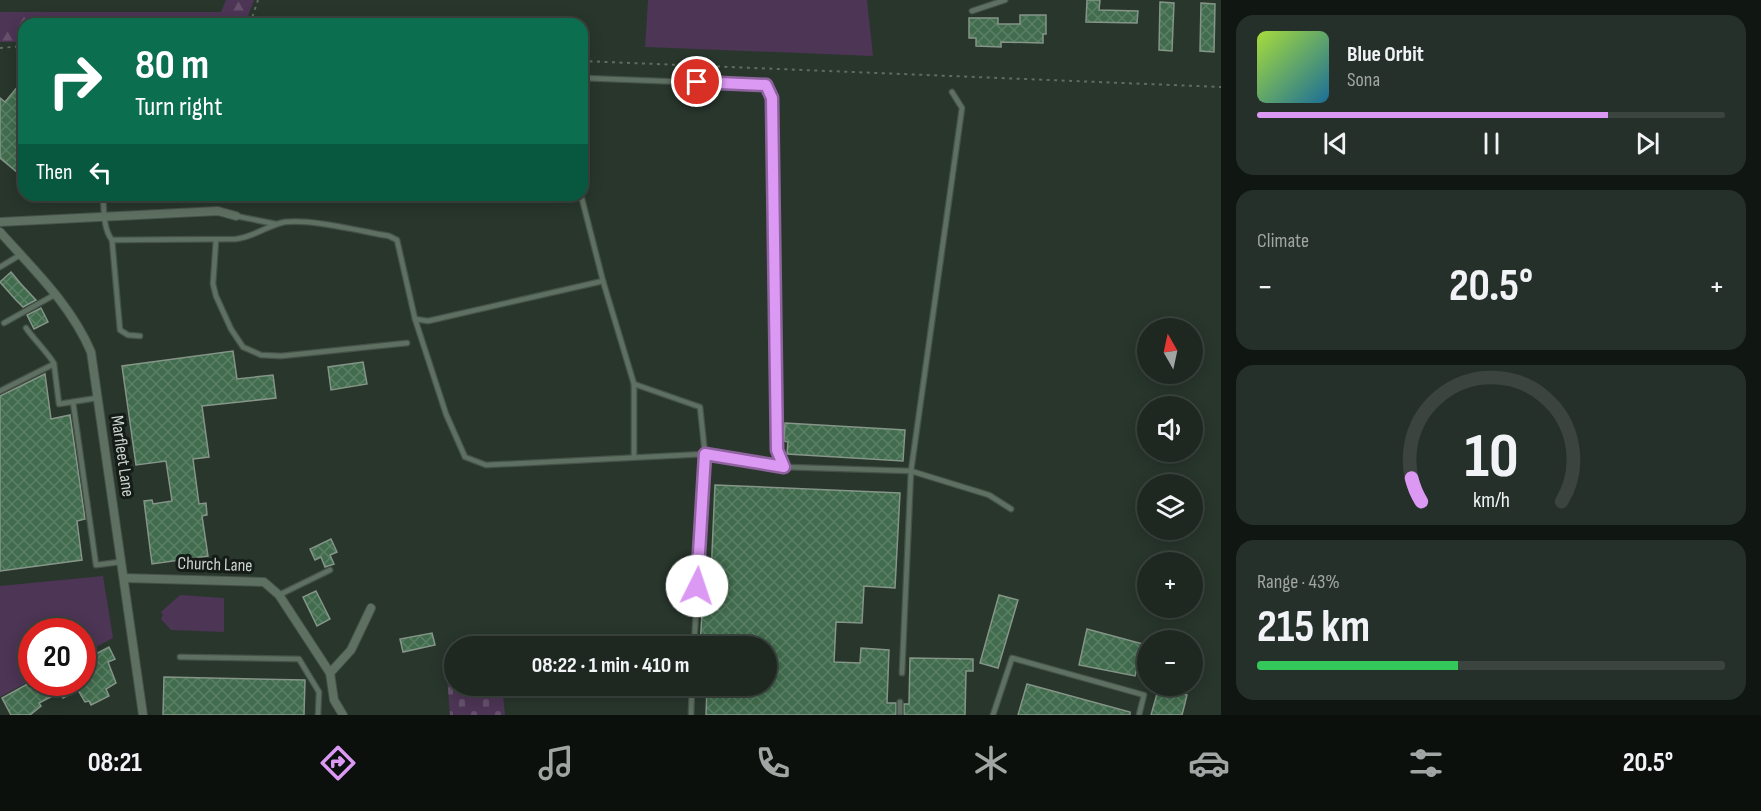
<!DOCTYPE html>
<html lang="en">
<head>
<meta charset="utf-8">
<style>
	:root { --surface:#1e2821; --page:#26302a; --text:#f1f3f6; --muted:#a1a6a5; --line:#3c443f; --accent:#dc99f4 }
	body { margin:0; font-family:"Sofia Sans Condensed",sans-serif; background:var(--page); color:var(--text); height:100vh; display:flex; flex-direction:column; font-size:22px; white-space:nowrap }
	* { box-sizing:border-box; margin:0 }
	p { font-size:20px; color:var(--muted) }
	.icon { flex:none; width:33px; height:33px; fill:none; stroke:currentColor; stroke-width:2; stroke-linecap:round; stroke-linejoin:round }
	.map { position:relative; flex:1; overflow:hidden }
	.drawer { display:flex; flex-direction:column; gap:15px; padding:15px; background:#101612; width:540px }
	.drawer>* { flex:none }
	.guide { position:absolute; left:18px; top:18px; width:570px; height:183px; border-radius:18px; box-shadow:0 3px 15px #0003,0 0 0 2px var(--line); background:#0b6e4f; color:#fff; overflow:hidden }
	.needle { width:39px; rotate:351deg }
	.tools { position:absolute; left:1137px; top:318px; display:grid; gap:12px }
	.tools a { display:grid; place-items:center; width:66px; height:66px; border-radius:50%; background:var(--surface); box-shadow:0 3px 15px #0003,0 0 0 2px var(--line); font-size:30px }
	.speed { position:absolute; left:18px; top:618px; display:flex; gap:12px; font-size:30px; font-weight:700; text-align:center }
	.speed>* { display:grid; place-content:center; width:78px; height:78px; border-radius:50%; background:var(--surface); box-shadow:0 3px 15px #0003,0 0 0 2px var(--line); line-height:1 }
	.speed .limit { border:9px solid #d22; background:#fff; color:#111 }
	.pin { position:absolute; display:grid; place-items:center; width:51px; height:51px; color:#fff; margin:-26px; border:3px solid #fff; border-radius:50%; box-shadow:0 2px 6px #0007 }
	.me { position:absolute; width:66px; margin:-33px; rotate:4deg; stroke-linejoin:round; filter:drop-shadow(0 0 4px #0008) }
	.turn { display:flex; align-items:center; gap:21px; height:126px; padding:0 18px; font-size:27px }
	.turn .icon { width:78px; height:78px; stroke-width:2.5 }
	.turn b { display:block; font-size:42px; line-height:51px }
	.then { display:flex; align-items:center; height:57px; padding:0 18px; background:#0003; gap:12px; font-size:22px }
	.big { font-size:45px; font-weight:700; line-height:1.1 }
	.drawer .widget { flex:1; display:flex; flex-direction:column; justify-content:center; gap:9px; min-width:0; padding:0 21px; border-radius:18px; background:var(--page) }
	.drawer .dial { align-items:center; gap:0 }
	.dial svg { height:156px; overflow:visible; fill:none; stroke:var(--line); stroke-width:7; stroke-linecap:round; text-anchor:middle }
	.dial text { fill:var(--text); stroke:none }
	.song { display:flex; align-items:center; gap:18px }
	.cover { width:72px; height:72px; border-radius:9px; background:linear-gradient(135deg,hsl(80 70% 55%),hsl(200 70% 35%)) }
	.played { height:6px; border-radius:3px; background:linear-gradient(90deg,var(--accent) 75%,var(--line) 75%) }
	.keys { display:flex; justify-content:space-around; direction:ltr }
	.heat { display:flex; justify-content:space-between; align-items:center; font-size:33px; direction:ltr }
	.charge { height:9px; border-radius:4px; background:linear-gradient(90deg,#34c759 43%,var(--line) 0) }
	.trip { position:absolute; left:444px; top:636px; width:333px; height:60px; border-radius:30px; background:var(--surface); box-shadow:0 3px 15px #0003,0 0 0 2px var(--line); font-weight:700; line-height:60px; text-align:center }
	.tab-bar { display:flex; height:96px; justify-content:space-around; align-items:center; background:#0c100d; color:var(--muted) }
	.tab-bar .icon { width:42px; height:42px }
	.tab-bar .on { color:var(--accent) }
	.tab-bar b { font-size:27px; color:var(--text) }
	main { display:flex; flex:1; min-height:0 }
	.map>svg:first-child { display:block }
	.forest { fill:url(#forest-firs) }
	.cemetery { fill:url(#cemetery-stones) }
	.park { fill:#4d3555 }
	.building { fill:url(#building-cross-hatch); stroke:#859588; stroke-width:1.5 }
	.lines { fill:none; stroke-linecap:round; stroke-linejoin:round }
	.service-casing { stroke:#465249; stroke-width:7 }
	.minor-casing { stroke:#465249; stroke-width:10 }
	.path { stroke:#606c63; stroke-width:2; stroke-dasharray:3 4.5; stroke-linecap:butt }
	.service { stroke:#5e7062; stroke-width:4.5 }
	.minor { stroke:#5e7062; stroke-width:8 }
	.route-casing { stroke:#8f639f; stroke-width:15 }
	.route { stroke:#dc99f4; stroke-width:10 }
	.labels { text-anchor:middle; stroke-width:6; stroke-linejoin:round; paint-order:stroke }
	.street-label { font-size:18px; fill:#ccd4cd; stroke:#151c17 }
</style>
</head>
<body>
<main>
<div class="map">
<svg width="1221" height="715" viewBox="0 0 1221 715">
	<defs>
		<pattern id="forest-firs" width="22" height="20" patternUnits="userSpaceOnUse" patternTransform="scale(1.5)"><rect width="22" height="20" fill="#4d3555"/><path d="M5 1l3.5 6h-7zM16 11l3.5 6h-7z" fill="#65516c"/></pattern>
		<pattern id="cemetery-stones" width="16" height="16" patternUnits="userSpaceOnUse" patternTransform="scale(1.5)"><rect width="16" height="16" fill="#4d3555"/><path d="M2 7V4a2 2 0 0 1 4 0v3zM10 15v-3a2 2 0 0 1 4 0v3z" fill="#65516c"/></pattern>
		<pattern id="building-cross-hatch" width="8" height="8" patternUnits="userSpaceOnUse" patternTransform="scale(1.5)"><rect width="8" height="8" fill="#416c4d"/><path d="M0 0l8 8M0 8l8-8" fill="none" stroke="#5b8065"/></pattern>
	</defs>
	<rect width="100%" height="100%" fill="#28362c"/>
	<path class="forest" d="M226 0H254L245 24H24V42H0V12H221Z"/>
	<path class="cemetery" d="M454 663V686H502L505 715H450L446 664Z"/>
	<g class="park">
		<path d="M648 0H867L873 56 645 47Z"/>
		<path d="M103 576 113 638 83 654 82 632H32L31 680 0 697V586Z"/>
		<path d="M180 595 224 598V632L171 630 161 619 163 615 161 612Z"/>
	</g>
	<g class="building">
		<path d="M1087 0H1100L1099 10 1138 11 1137 23 1086 22Z"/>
		<path d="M1160 2 1174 3 1172 51 1159 50Z"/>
		<path d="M1201 3 1215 4 1214 52 1200 51Z"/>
		<path d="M1020 15H1046V34H1043V43L1001 42V47L976 46V38H969V18H998V24H1020Z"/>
		<path d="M24 79V178L0 158V98L5 102Z"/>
		<path d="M11 272 21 284 36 300 23 307 15 299 0 282Z"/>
		<path d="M41 308 48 322 34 329 27 315Z"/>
		<path d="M233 351 237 379 273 375 276 398 202 406 209 457 193 459 199 504 206 503 207 515 202 516 208 556 152 564 144 501 152 500 153 504 172 501 166 461 136 465 122 366Z"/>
		<path d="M363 362 367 384 331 390 328 367Z"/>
		<path d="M45 374 51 419 70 415 85 519 77 521 82 560 0 571V396Z"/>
		<path d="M785 423 905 430 903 461 787 454 788 442 784 441Z"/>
		<path d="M715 485 900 493 895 588 864 586 862 623 836 622 834 662 860 663 861 648 889 650 887 703H896V715H706L707 686H766V646H700L703 598H710Z"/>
		<path d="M331 539 337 552 330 555 334 564 325 567 321 557 315 560 310 549Z"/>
		<path d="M316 591 330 619 317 626 303 597Z"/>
		<path d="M999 595 1018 600 998 668 980 663Z"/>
		<path d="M1087 629 1143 644 1135 676 1079 665Z"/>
		<path d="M432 633 435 645 403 652 400 639Z"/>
		<path d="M109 647 115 659 108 662 116 683 106 689 109 696 91 705 89 701 85 702 78 690 63 698 60 692 39 703 41 706 30 715H11L2 698 31 682H82V656L90 652 92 656Z"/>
		<path d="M910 658 973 659V671H966L965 715H904V704H909Z"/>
		<path d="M164 677 305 680 304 715H163Z"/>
		<path d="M1027 684 1130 712V715H1018Z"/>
		<path d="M1159 687 1187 695 1182 715H1151Z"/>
	</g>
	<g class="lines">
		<g class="service-casing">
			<g id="service">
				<path d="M972 11 1005 0"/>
				<path d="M582 78 766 85 772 98 777 450 784 467 911 471 989 495 1011 509"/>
				<path d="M103 195C104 209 103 229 112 240L236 239C254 237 268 225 285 222 312 219 360 231 389 236L397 240 415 319 446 414 465 457 486 465 705 454 784 467"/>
				<path d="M581 195 603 281 634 384V456"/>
				<path d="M236 216 276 224"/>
				<path d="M112 240 120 330 128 335 140 336"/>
				<path d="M216 240 213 284 216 296 231 329 243 347 261 355 281 356 407 343"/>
				<path d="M0 267 20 255"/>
				<path d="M415 319 428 321 603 281"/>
				<path d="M4 323 56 294"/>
				<path d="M26 328C32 337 53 359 54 364"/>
				<path d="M634 384 700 407 705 454 694 646"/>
				<path d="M0 391 54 364 59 404 97 398"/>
				<path d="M73 402 96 565 120 562"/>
				<path d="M279 595 330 570"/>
				<path d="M180 657 299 659 319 692 318 715"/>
				<path d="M902 673 911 471 962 108 952 92"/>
				<path d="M691 715 692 686"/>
				<path d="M900 715V702"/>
				<path d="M993 715 1012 658 1144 695 1139 715"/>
			</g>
		</g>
		<g class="minor-casing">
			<g id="minor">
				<path d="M0 222 218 211 236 216"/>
				<path d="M0 232C34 270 71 305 91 352L143 715"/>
				<path d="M124 578 264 582 279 595 330 673 351 650 371 608"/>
				<path d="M330 673 334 700 343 715"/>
			</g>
		</g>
		<g class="path">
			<path d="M250 24 258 0"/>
			<path d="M0 48 24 46"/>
			<path d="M582 61 1221 87"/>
		</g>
		<use href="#service" class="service"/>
		<use href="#minor" class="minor"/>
	</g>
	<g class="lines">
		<g class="route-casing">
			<path id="route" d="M697 586 705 454 784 467 777 450 772 98 766 85 697 82"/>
		</g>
		<use href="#route" class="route"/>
	</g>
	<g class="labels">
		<g class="street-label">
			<text transform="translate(123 456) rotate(82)" y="6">Marfleet Lane</text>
			<text transform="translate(215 564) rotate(2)" y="6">Church Lane</text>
		</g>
	</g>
</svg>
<div class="tools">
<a><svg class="needle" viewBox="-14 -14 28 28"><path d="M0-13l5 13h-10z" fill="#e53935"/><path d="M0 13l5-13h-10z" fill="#a1a6a5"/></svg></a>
<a><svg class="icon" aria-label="sound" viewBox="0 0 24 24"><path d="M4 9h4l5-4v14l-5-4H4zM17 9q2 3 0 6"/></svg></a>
<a><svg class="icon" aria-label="layers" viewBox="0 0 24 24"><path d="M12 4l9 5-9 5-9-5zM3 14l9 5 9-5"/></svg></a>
<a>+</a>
<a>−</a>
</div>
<div class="speed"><div class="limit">20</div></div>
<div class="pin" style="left:697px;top:82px;background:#d93025"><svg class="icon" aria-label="arrive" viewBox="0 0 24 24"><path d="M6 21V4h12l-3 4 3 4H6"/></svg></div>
<svg class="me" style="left:697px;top:586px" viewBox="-20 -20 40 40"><circle r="19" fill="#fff"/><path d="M0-13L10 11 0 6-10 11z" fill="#dc99f4"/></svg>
<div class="trip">08:22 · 1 min · 410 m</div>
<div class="guide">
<div class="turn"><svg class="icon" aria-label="right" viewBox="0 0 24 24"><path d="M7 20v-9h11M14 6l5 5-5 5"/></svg><div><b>80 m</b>Turn right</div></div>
<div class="then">Then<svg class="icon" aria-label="left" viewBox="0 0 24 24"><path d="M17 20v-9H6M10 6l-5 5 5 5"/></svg></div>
</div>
</div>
<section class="drawer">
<div class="widget">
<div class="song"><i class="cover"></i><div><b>Blue Orbit</b><p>Sona</p></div></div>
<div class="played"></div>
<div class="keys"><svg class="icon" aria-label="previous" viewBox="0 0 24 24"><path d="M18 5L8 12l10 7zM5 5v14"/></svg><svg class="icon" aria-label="pause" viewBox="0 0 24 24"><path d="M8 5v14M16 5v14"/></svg><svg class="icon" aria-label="next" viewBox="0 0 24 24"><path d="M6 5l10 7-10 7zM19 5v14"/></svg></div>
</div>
<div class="widget"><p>Climate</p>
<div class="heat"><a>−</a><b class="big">20.5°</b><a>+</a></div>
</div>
<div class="widget dial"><svg viewBox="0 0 100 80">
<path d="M14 69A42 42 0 1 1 86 69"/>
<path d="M14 69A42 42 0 0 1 9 57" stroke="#dc99f4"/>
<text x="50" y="56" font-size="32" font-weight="700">10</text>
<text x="50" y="72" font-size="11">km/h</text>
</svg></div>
<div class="widget"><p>Range · 43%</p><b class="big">215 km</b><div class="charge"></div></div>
</section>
</main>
<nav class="tab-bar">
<b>08:21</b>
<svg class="icon on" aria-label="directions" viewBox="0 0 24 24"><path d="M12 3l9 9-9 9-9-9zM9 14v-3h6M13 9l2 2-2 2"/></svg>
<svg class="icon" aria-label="music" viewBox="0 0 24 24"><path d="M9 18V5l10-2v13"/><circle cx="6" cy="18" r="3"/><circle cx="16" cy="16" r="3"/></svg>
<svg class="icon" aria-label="phone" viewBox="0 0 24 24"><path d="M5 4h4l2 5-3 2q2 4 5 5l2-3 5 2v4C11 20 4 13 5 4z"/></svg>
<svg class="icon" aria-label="climate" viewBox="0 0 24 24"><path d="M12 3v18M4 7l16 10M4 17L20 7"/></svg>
<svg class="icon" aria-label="car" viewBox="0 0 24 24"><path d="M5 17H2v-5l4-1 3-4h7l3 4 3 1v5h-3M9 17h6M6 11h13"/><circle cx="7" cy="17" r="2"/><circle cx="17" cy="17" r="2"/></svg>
<svg class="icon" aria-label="filters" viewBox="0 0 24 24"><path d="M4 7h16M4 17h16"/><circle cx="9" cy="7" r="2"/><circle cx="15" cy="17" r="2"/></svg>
<b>20.5°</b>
</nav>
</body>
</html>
